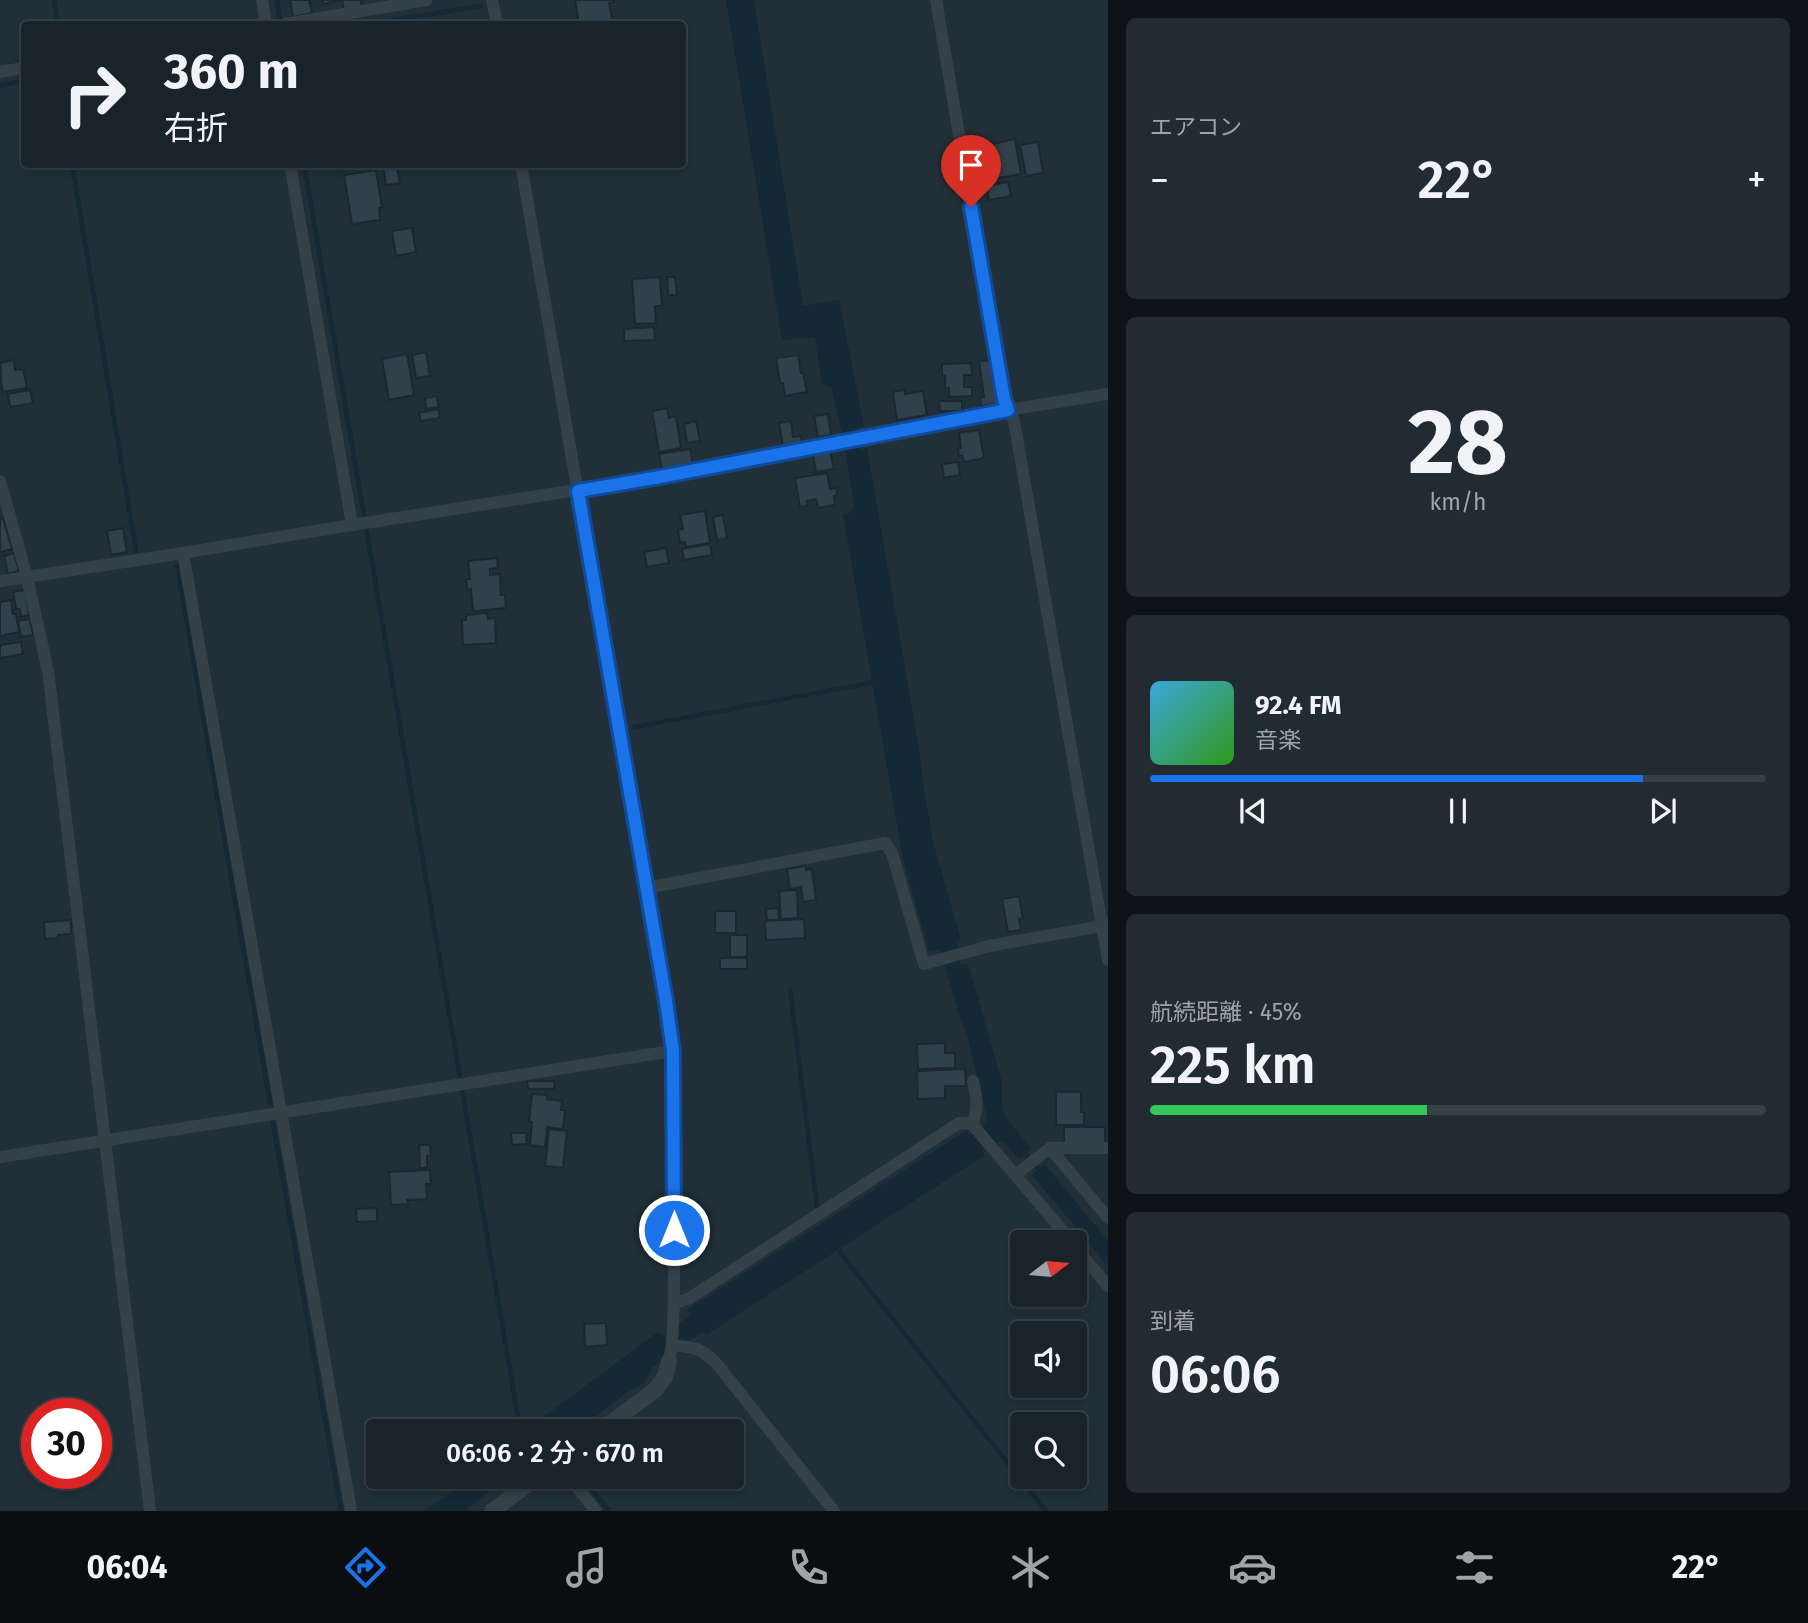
<!DOCTYPE html>
<html lang="ja">
<head>
<meta charset="utf-8">
<style>
	:root { --surface:#19232a; --page:#222b32; --text:#f1f3f6; --muted:#9fa4a8; --line:#374047; --accent:#1a73e8 }
	body { margin:0; font-family:"Fira Sans","Noto Sans JP",sans-serif; background:var(--page); color:var(--text); height:100vh; display:flex; flex-direction:column; font-size:26px; white-space:nowrap }
	* { box-sizing:border-box; margin:0 }
	p { font-size:23px; color:var(--muted) }
	.icon { flex:none; width:38px; height:38px; fill:none; stroke:currentColor; stroke-width:2; stroke-linecap:round; stroke-linejoin:round }
	.map { position:relative; flex:1; overflow:hidden }
	.panel { display:flex; flex-direction:column; gap:18px; padding:18px; background:#0e1317; width:700px }
	.panel>* { flex:none }
	.guide { position:absolute; left:21px; top:21px; width:665px; height:147px; border-radius:7px; box-shadow:0 4px 10px #0003,0 0 0 2px var(--line); background:#19232a; color:var(--text); overflow:hidden }
	.needle { width:46px; rotate:74deg }
	.controls { position:absolute; left:1010px; top:1230px; display:grid; gap:14px }
	.controls a { display:grid; place-items:center; width:77px; height:77px; border-radius:7px; background:var(--surface); box-shadow:0 4px 10px #0003,0 0 0 2px var(--line); font-size:35px }
	.speed { position:absolute; left:21px; top:1398px; display:flex; gap:14px; font-size:35px; font-weight:700; text-align:center }
	.speed>* { display:grid; place-content:center; width:91px; height:91px; border-radius:50%; background:var(--surface); box-shadow:0 4px 10px #0003,0 0 0 2px var(--line); line-height:1 }
	.speed .limit { border:10px solid #d22; background:#fff; color:#111 }
	.pin { position:absolute; display:grid; place-items:center; width:60px; height:60px; color:#fff; margin:-72px -30px; border-radius:50% 50% 50% 0; rotate:-45deg; box-shadow:0 0 7px #0007 }
	.pin .icon { rotate:45deg }
	.me { position:absolute; width:77px; margin:-38px; rotate:0deg; stroke-linejoin:round; filter:drop-shadow(0 0 5px #0008) }
	.turn { display:flex; align-items:center; gap:24px; height:147px; padding:0 28px; font-size:32px }
	.turn .icon { width:91px; height:91px; stroke-width:2.5 }
	.turn b { display:block; font-size:49px; line-height:60px }
	.big { font-size:52px; font-weight:600; line-height:1.1 }
	.panel .card { flex:1; display:flex; flex-direction:column; justify-content:center; gap:10px; min-width:0; padding:0 24px; border-radius:10px; background:var(--page) }
	.panel .dial { align-items:center; gap:0 }
	.dial b { font-size:91px; line-height:1 }
	.song { display:flex; align-items:center; gap:21px }
	.cover { width:84px; height:84px; border-radius:10px; background:linear-gradient(135deg,hsl(200 70% 55%),hsl(110 70% 35%)) }
	.played { height:7px; border-radius:4px; background:linear-gradient(90deg,var(--accent) 80%,var(--line) 80%) }
	.keys { display:flex; justify-content:space-around; direction:ltr }
	.heat { display:flex; justify-content:space-between; align-items:center; font-size:38px; direction:ltr }
	.charge { height:10px; border-radius:5px; background:linear-gradient(90deg,#34c759 45%,var(--line) 0) }
	.trip { position:absolute; left:366px; top:1419px; width:378px; height:70px; border-radius:7px; background:var(--surface); box-shadow:0 4px 10px #0003,0 0 0 2px var(--line); font-weight:600; line-height:70px; text-align:center }
	.tab-bar { display:flex; height:112px; justify-content:space-around; align-items:center; background:#0a0e11; color:var(--muted) }
	.tab-bar .icon { width:49px; height:49px }
	.tab-bar .current { color:var(--accent) }
	.tab-bar b { font-size:32px; color:var(--text) }
	main { display:flex; flex:1; min-height:0 }
	.map>svg:first-child { display:block }
	.water { fill:#152835 }
	.lines { fill:none; stroke-linecap:round; stroke-linejoin:round }
	.stream { stroke:#152835; stroke-width:4.5 }
	.building { fill:#31414c; stroke:#1c272f; stroke-width:2 }
	.minor { stroke:#354148; stroke-width:12 }
	.tertiary { stroke:#354148; stroke-width:16 }
	.route-casing { stroke:#114b97; stroke-width:18 }
	.route { stroke:#1a73e8; stroke-width:12 }
</style>
</head>
<body>
<main>
<div class="map">
<svg width="1108" height="1511" viewBox="0 0 1108 1511">
	<rect width="100%" height="100%" fill="#212f38"/>
	<g class="water">
		<path d="M726 0H754L803 306 839 300 864 427 856 428 860 451 867 448 919 749 923 783 933 842 961 940 956 942 961 965 968 964 1002 1082C1002 1092 1001 1102 1003 1111 1006 1120 1025 1141 1031 1149L1027 1153 1040 1168 1045 1165 1108 1241V1266L1032 1175 1037 1171 1024 1156 1019 1159 1002 1140 982 1150 985 1155 706 1335 703 1331 651 1368 644 1383 629 1391 576 1431 526 1432 527 1429 658 1332 662 1337 691 1315 687 1310 967 1130 969 1135 988 1122 967 1035 960 1017 940 950 929 951 903 859 843 514 851 513 854 505 843 436 831 387 822 383 815 337 782 340Z"/>
		<path d="M472 1477H509L464 1511H425Z"/>
	</g>
	<g class="lines">
		<g class="stream">
			<path d="M54 0 58 24"/>
			<path d="M277 0 280 24"/>
			<path d="M368 24 481 6"/>
			<path d="M0 85 24 81"/>
			<path d="M72 164 136 551"/>
			<path d="M304 164 519 1423 523 1432"/>
			<path d="M177 565 270 1103"/>
			<path d="M635 727 875 682"/>
			<path d="M790 989 817 1206"/>
			<path d="M273 1123 341 1511"/>
			<path d="M838 1246 841 1254 1046 1511"/>
			<path d="M582 1477 609 1511"/>
		</g>
	</g>
	<g class="building">
		<path d="M290 0H309L312 13 293 17Z"/>
		<path d="M322 0H361L362 7 344 10 342 0 323 4Z"/>
		<path d="M575 0H613L614 2 609 3 613 24H579Z"/>
		<path d="M1015 139 1021 174 998 178 992 144Z"/>
		<path d="M1038 142 1043 173 1026 176 1020 145Z"/>
		<path d="M392 164 393 168 397 167 400 183 386 185 383 165Z"/>
		<path d="M376 170 382 208H379L380 220 352 224 344 175Z"/>
		<path d="M1008 182 1011 196 989 200 986 186Z"/>
		<path d="M412 228 416 252 396 256 392 231Z"/>
		<path d="M660 277 662 306H655L656 323 635 324 632 279Z"/>
		<path d="M667 277H675L677 295H668Z"/>
		<path d="M654 327 655 340 624 341V329Z"/>
		<path d="M426 352 430 376 416 378 412 355Z"/>
		<path d="M407 354 414 395 389 400 382 359Z"/>
		<path d="M798 355 801 373 803 372 807 392 785 396 783 383H780L776 358Z"/>
		<path d="M14 360 15 370 23 369 27 388 2 392 0 363Z"/>
		<path d="M992 360 997 404 981 406 980 398 984 397 979 361Z"/>
		<path d="M971 363 972 375H964V387H972V396L949 397V388H945V376H942V364Z"/>
		<path d="M30 390 33 403 10 407 8 394Z"/>
		<path d="M905 390V394L923 391 927 415 897 420 893 392Z"/>
		<path d="M437 396 439 407 426 409 425 398Z"/>
		<path d="M939 401H962V411H940Z"/>
		<path d="M667 408 669 418 676 416 681 448 659 452 652 411Z"/>
		<path d="M438 409 440 418 421 421 419 413Z"/>
		<path d="M828 414 831 435 818 437 814 416Z"/>
		<path d="M696 421 700 441 687 443 684 424Z"/>
		<path d="M791 421 793 437 801 436 802 443 783 446 779 423Z"/>
		<path d="M979 430 984 458 964 462 962 455 959 456 958 448H961L959 433Z"/>
		<path d="M690 449 693 464 662 469 659 454Z"/>
		<path d="M830 451 834 469 816 472 813 454Z"/>
		<path d="M958 462 960 475 944 478 942 464Z"/>
		<path d="M827 473 830 489 836 488 837 495 834 496 835 505 818 508 816 499 807 501 808 506 800 507 795 478Z"/>
		<path d="M705 511 710 543 686 547 685 542 680 543 678 530 683 529 680 515Z"/>
		<path d="M723 515 727 538 717 540 713 517Z"/>
		<path d="M3 518 12 549 0 552V519Z"/>
		<path d="M123 528 127 552 111 555 107 531Z"/>
		<path d="M710 544 712 555 684 560 682 549Z"/>
		<path d="M666 548 669 563 647 567 644 552Z"/>
		<path d="M14 553 19 571 8 574 4 556Z"/>
		<path d="M497 558 498 568 490 569V575L500 574 501 595H505L506 608 473 611 471 589 467 590 466 579H470L468 561Z"/>
		<path d="M25 590 29 615 21 617 20 609H16L13 592Z"/>
		<path d="M11 600 13 614H16L19 632 0 636V602Z"/>
		<path d="M487 613 488 619 495 618 496 643 463 645 462 620H466V615Z"/>
		<path d="M30 619 33 635 21 637 18 621Z"/>
		<path d="M21 642 23 654 0 658V645Z"/>
		<path d="M805 866 806 870 812 869 816 900 803 902 801 887 790 889 787 869Z"/>
		<path d="M797 890 798 918 781 919 779 891Z"/>
		<path d="M1019 896 1023 918 1019 919 1021 930 1008 932 1002 899Z"/>
		<path d="M778 908 779 920H767L766 909Z"/>
		<rect x="715" y="911" width="21" height="22"/>
		<path d="M804 919 805 938 766 940 765 921Z"/>
		<path d="M71 920V934L58 935V938L45 939 44 922Z"/>
		<rect x="730" y="935" width="17" height="22"/>
		<rect x="720" y="958" width="27" height="11"/>
		<path d="M945 1043V1053H955V1068L918 1069 917 1044Z"/>
		<path d="M965 1069 966 1086H945V1098L918 1099 917 1071Z"/>
		<path d="M527 1081H555L554 1089H528Z"/>
		<path d="M1056 1092H1081V1112H1084V1125H1056Z"/>
		<path d="M532 1094 547 1095V1099L562 1101 561 1110H565L563 1129 547 1127 545 1147 530 1145 532 1122 529 1121Z"/>
		<rect x="1064" y="1127" width="41" height="17"/>
		<path d="M549 1129 567 1131 563 1168 545 1166Z"/>
		<path d="M511 1133H526L527 1144 512 1145Z"/>
		<path d="M419 1145H430L431 1156H427V1168H420Z"/>
		<path d="M430 1170 431 1184H426L427 1199 407 1200 408 1204 391 1205 389 1172Z"/>
		<path d="M377 1208V1221L357 1222 356 1209Z"/>
		<path d="M606 1323 607 1345 585 1347 584 1324Z"/>
	</g>
	<g class="lines">
		<g class="minor">
			<path d="M262 0 266 24"/>
			<path d="M492 0 497 24"/>
			<path d="M936 0 1004 399 1014 421 1108 960"/>
			<path d="M285 24 426 0"/>
			<path d="M0 72 24 68"/>
			<path d="M290 164 352 525"/>
			<path d="M521 164 666 1001 672 1051 674 1133V1303L672 1345 669 1361"/>
			<path d="M0 481 27 577 48 671 150 1511"/>
			<path d="M183 553 351 1511"/>
			<path d="M0 581 183 553 352 525 660 477 1008 410 1108 394"/>
			<path d="M646 888 885 843 892 853 924 964 989 946 1108 925"/>
			<path d="M972 1124C979 1107 977 1099 973 1081"/>
			<path d="M1050 1148 1108 1218"/>
			<path d="M0 1157 672 1051"/>
			<path d="M1015 1175 1050 1148H1108"/>
			<path d="M1074 1246 1108 1286"/>
			<path d="M674 1303 688 1299 959 1123 972 1124 1072 1242"/>
			<path d="M672 1345C693 1347 702 1348 717 1364L834 1511"/>
			<path d="M569 1477 596 1511"/>
		</g>
		<g class="tertiary">
			<path d="M599 1432 655 1390 665 1377 669 1361"/>
			<path d="M492 1511 538 1477"/>
		</g>
	</g>
	<g class="lines">
		<g class="route-casing">
			<path id="route" d="M674 1230 673 1051 666 1001 578 491 660 477 1008 410 1004 399 971 207"/>
		</g>
		<use href="#route" class="route"/>
	</g>
</svg>
<div class="controls">
<a><svg class="needle" viewBox="-14 -14 28 28"><path d="M0-13l5 13h-10z" fill="#e53935"/><path d="M0 13l5-13h-10z" fill="#9fa4a8"/></svg></a>
<a><svg class="icon" aria-label="sound" viewBox="0 0 24 24"><path d="M4 9h4l5-4v14l-5-4H4zM17 9q2 3 0 6"/></svg></a>
<a><svg class="icon" aria-label="search" viewBox="0 0 24 24"><circle cx="10" cy="10" r="6"/><path d="M15 15l6 6"/></svg></a>
</div>
<div class="speed"><div class="limit">30</div></div>
<div class="pin" style="left:971px;top:207px;background:#d93025"><svg class="icon" aria-label="arrive" viewBox="0 0 24 24"><path d="M6 21V4h12l-3 4 3 4H6"/></svg></div>
<svg class="me" style="left:674px;top:1230px" viewBox="-20 -20 40 40"><circle r="17" fill="#1a73e8" stroke="#fff" stroke-width="3"/><path d="M0-11L8 9 0 5-8 9z" fill="#fff"/></svg>
<div class="trip">06:06 · 2 分 · 670 m</div>
<div class="guide">
<div class="turn"><svg class="icon" aria-label="right" viewBox="0 0 24 24"><path d="M7 20v-9h11M14 6l5 5-5 5"/></svg><div><b>360 m</b>右折</div></div>
</div>
</div>
<section class="panel">
<div class="card"><p>エアコン</p>
<div class="heat"><a>−</a><b class="big">22°</b><a>+</a></div>
</div>
<div class="card dial"><b>28</b><p>km/h</p></div>
<div class="card">
<div class="song"><i class="cover"></i><div><b>92.4 FM</b><p>音楽</p></div></div>
<div class="played"></div>
<div class="keys"><svg class="icon" aria-label="previous" viewBox="0 0 24 24"><path d="M18 5L8 12l10 7zM5 5v14"/></svg><svg class="icon" aria-label="pause" viewBox="0 0 24 24"><path d="M8 5v14M16 5v14"/></svg><svg class="icon" aria-label="next" viewBox="0 0 24 24"><path d="M6 5l10 7-10 7zM19 5v14"/></svg></div>
</div>
<div class="card"><p>航続距離 · 45%</p><b class="big">225 km</b><div class="charge"></div></div>
<div class="card"><p>到着</p><b class="big">06:06</b></div>
</section>
</main>
<nav class="tab-bar">
<b>06:04</b>
<svg class="icon current" aria-label="directions" viewBox="0 0 24 24"><path d="M12 3l9 9-9 9-9-9zM9 14v-3h6M13 9l2 2-2 2"/></svg>
<svg class="icon" aria-label="music" viewBox="0 0 24 24"><path d="M9 18V5l10-2v13"/><circle cx="6" cy="18" r="3"/><circle cx="16" cy="16" r="3"/></svg>
<svg class="icon" aria-label="phone" viewBox="0 0 24 24"><path d="M5 4h4l2 5-3 2q2 4 5 5l2-3 5 2v4C11 20 4 13 5 4z"/></svg>
<svg class="icon" aria-label="climate" viewBox="0 0 24 24"><path d="M12 3v18M4 7l16 10M4 17L20 7"/></svg>
<svg class="icon" aria-label="car" viewBox="0 0 24 24"><path d="M5 17H2v-5l4-1 3-4h7l3 4 3 1v5h-3M9 17h6M6 11h13"/><circle cx="7" cy="17" r="2"/><circle cx="17" cy="17" r="2"/></svg>
<svg class="icon" aria-label="filters" viewBox="0 0 24 24"><path d="M4 7h16M4 17h16"/><circle cx="9" cy="7" r="2"/><circle cx="15" cy="17" r="2"/></svg>
<b>22°</b>
</nav>
</body>
</html>
